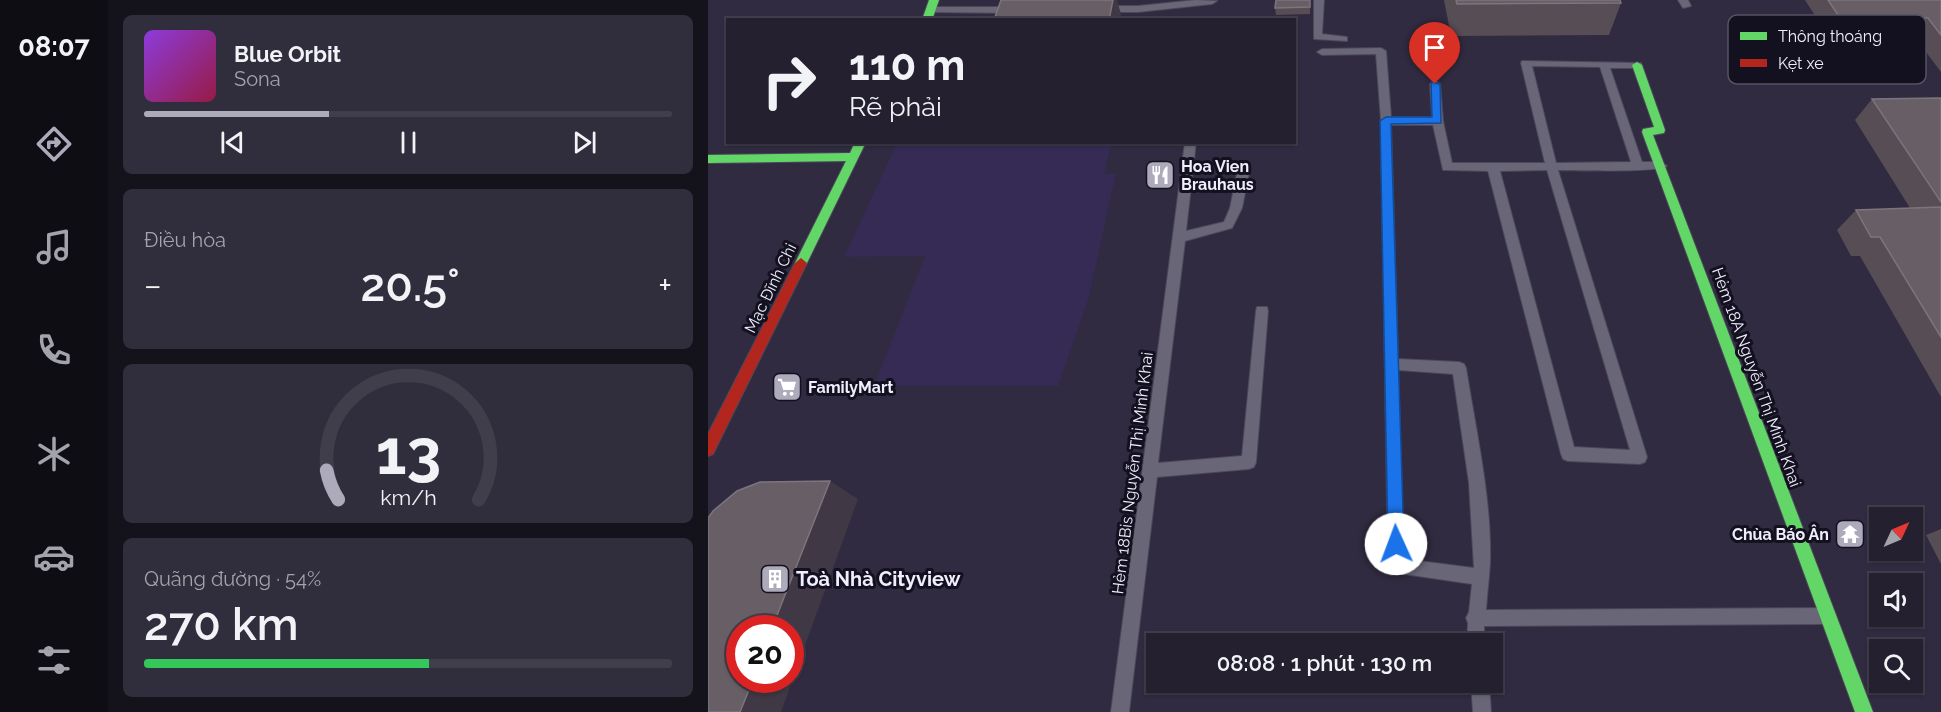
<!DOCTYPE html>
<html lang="vi">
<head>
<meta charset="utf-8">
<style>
	:root { --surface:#242030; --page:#302d3c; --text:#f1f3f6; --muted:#a3a3ab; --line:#413e4c; --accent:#adaabb }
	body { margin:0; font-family:Raleway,sans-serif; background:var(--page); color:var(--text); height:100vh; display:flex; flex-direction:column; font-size:22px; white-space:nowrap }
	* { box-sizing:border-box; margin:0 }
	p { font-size:20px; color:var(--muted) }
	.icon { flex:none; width:33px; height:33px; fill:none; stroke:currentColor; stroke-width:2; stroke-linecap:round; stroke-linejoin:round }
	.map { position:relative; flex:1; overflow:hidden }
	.panel { display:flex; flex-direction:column; gap:15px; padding:15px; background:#14121a; width:600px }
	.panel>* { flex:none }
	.guide { position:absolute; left:18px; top:18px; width:570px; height:126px; border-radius:0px; box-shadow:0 2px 4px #0004,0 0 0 2px var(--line); background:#242030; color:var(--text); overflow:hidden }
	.needle { width:39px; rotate:46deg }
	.tools { position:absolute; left:1161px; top:507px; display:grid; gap:12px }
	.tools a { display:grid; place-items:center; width:54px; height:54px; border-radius:0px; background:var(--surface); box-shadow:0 2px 4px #0004,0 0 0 2px var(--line); font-size:30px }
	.speed { position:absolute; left:18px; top:615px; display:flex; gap:12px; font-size:30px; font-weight:700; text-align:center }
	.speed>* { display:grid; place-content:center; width:78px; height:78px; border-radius:50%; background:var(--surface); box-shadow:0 2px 4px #0004,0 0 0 2px var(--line); line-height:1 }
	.speed .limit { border:9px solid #d22; background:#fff; color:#111 }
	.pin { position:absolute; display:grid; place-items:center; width:51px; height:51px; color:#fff; margin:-62px -26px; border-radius:50% 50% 50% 0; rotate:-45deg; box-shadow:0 0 6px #0007 }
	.pin .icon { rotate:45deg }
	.me { position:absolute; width:66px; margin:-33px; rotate:358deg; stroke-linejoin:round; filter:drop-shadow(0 0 4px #0008) }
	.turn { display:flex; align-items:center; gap:21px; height:126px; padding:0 24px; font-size:27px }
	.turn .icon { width:78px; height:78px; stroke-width:2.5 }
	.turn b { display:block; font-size:42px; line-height:51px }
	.big { font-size:45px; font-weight:600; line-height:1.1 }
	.panel .card { flex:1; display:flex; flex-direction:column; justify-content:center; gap:9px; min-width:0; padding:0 21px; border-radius:9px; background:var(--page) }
	.panel .dial { align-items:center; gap:0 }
	.dial svg { height:156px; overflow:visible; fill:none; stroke:var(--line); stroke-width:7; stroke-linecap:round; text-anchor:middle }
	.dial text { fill:var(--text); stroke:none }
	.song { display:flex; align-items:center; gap:18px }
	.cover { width:72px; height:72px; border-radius:9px; background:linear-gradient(135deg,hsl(270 70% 55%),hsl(340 70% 35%)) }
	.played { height:6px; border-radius:3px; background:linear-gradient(90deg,var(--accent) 35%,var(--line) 35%) }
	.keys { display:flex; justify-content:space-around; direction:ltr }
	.heat { display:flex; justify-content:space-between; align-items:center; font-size:33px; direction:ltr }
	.charge { height:9px; border-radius:4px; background:linear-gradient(90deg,#34c759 54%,var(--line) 0) }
	.trip { position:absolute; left:438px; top:633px; width:357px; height:60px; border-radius:0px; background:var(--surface); box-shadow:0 2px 4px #0004,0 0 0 2px var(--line); font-weight:600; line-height:60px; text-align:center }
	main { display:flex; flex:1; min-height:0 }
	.menu { display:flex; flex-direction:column; width:108px; justify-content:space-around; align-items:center; background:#0e0d13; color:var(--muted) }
	.menu .icon { width:42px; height:42px }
	.menu .on { color:var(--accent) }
	.menu b { font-size:27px; color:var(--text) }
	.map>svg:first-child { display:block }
	.built { fill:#352b54 }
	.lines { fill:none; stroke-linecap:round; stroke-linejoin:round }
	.lane-casing { stroke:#4c4859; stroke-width:2 }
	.fast-casing { stroke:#4c4859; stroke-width:2 }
	.jam-casing { stroke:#4c4859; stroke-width:2 }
	.lane { fill:#696678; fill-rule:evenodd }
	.fast { fill:#63d668; fill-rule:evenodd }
	.jam { fill:#b3261e; fill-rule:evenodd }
	.wall { fill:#574d54 }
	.shaded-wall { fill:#403844 }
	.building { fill:#675e66; stroke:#7c757e; stroke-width:1.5 }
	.route { fill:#1a73e8; stroke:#114b97; stroke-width:1.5 }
	.labels { text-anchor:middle; stroke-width:6; stroke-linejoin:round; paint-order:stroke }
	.poi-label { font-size:16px; font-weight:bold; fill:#f0eefd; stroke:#131020; text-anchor:start }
	.street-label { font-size:16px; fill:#f0eefd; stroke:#131020 }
	.near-poi-label { font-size:20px; font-weight:bold; fill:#f0eefd; stroke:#131020; text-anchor:start }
	.key { fill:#131020; stroke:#555362; stroke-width:1.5 }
	.key-label { font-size:16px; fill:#f0eefd }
</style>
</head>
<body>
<main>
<nav class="menu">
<b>08:07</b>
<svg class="icon on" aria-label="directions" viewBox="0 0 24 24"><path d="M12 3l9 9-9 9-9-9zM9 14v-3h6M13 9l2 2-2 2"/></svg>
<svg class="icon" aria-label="music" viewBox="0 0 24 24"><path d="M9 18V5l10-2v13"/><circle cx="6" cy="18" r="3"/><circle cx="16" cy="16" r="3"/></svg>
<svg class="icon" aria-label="phone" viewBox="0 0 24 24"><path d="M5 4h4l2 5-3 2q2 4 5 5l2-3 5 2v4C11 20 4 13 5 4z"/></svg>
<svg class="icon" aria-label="climate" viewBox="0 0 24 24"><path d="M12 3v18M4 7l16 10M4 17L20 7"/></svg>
<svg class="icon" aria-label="car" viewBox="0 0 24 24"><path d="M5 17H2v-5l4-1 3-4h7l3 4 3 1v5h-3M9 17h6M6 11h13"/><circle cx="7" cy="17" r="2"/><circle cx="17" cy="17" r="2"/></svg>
<svg class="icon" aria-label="filters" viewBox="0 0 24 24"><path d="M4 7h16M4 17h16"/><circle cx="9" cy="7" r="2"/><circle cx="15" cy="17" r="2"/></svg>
</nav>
<section class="panel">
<div class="card">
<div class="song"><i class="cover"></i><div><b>Blue Orbit</b><p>Sona</p></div></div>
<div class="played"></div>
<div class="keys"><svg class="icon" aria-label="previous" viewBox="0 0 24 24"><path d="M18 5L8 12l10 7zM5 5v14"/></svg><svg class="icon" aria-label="pause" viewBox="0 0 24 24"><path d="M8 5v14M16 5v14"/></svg><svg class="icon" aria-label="next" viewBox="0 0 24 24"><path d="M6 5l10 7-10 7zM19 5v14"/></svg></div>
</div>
<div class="card"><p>Điều hòa</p>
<div class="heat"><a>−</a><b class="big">20.5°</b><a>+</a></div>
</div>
<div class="card dial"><svg viewBox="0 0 100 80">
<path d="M14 69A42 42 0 1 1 86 69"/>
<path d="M14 69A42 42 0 0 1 8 54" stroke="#adaabb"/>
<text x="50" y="56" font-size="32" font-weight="700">13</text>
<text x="50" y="72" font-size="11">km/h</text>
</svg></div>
<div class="card"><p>Quãng đường · 54%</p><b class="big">270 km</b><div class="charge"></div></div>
</section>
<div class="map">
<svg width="1233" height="712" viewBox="0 0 1233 712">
	<rect width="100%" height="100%" fill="#302b40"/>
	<path class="built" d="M189 143H404L396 174H408L404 191 381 297 350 386H166L217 256 136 257Z"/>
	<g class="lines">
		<g class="lane-casing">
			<g id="lane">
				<path d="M488 0 509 1 504 4 430 12H393L388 9 393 6H430Z"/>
				<path d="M606 0H616L614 34 639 37V41L606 39Z"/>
				<path d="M970 0H980L983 6 975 8Z"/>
				<path d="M223 7H308L313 10 308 13 220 12V8Z"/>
				<path d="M673 48 678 51 683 117H724L722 84 727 81 732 84 735 121 744 163H837L813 63 814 61 933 63 934 65 929 68H902L934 162H953L959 166C951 173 867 170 850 170L939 457 937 462 932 464 860 461 855 459 853 454 780 171 735 170 725 125H683L690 359 751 362 756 364 758 368C768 431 784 500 782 564 781 579 779 594 778 610L1119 608 1125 610 1127 616 1125 622 1119 624 776 626V644H759L760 623 758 618 761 612 764 584 682 572 680 566 673 121 668 54 614 55 609 52 614 49ZM824 66 892 67 923 162 848 163ZM839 170 922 450 866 447 792 171ZM690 370 745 374 761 483 766 568 696 559Z"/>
				<path d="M477 142H488L478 231 516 222 522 208 529 173 535 169 541 173 534 208 524 228 477 241 450 463 534 456 548 311 549 307H559L560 311 548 462 546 467 541 469 449 477 421 712H403Z"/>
				<path d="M763 682H781L783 712H765Z"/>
			</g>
		</g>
		<g class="fast-casing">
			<g id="fast">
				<path d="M221 0H231L224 20H214Z"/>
				<path d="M929 62 934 65 957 130 956 133 945 135 1165 712H1147L934 132 935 129 946 127 924 65Z"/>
				<path d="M147 142H158L99 263 93 268 87 263 138 161 0 163V155L142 153Z"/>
			</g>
		</g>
		<g class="jam-casing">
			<path id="jam" d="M93 258 99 263 5 454 0 456V434L87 263Z"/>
		</g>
		<use href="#lane" class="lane"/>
		<use href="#fast" class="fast"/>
		<use href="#jam" class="jam"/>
	</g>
	<g class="wall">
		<path d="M602 0V14L568 15 567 8Z"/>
		<path d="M736 0H912L913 3 901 35 743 36Z"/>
		<path d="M1097 0H1233V72L1206 36H1120Z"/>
		<path d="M1233 98V397L1152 256H1143L1129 230 1148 210 1202 208 1147 120 1164 99Z"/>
		<path d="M1233 529V564L1218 535Z"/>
	</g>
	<g class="shaded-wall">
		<path d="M405 0H409L413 14 412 20H401Z"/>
		<path d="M122 481 150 499 73 712H32L45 680H82V628H64Z"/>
	</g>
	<g class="building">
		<path d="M293 0H405L401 20H286Z"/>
		<path d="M568 0H602V7L567 8Z"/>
		<path d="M748 0H912L913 3 749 4Z"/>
		<path d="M1120 0H1233V35L1220 18H1132Z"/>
		<path d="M1233 98V202L1164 99Z"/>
		<path d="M1233 207V337L1172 237H1163L1148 210Z"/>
		<path d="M122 481 64 628H32V680H45L32 712H0V518L5 511 29 491 52 482Z"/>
	</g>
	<path class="route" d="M723 82 732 84 733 123 683 124 696 544 693 549 688 552 682 549 680 544 672 121 678 117H724Z"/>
	<defs>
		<g id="restaurant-square" transform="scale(1.5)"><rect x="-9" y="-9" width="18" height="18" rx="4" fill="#adaabb" stroke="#131020"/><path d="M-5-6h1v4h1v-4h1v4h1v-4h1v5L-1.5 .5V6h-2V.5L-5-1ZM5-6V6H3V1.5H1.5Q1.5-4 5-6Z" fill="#fff"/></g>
		<g id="supermarket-square" transform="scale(1.5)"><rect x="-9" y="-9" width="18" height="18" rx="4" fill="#adaabb" stroke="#131020"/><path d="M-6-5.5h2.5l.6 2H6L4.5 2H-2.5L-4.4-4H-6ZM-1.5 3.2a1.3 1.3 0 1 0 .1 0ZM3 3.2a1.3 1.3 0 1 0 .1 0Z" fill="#fff"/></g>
		<g id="temple-square" transform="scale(1.5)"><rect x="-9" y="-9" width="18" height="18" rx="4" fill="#adaabb" stroke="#131020"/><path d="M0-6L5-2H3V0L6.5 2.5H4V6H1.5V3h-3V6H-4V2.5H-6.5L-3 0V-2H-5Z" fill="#fff"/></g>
		<g id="building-square" transform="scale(1.5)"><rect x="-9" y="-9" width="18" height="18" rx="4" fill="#adaabb" stroke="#131020"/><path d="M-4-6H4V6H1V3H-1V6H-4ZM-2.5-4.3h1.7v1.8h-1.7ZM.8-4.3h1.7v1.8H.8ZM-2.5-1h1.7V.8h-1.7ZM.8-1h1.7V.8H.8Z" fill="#fff"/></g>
	</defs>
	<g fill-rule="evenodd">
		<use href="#restaurant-square" x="452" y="175"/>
		<use href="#supermarket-square" x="79" y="387"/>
		<use href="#temple-square" x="1142" y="534"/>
		<use href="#building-square" x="67" y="579"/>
	</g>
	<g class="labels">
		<g class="poi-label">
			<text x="473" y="172">Hoa Vien<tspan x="473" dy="18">Brauhaus</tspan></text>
			<text x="100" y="393">FamilyMart</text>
			<text x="1121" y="540" text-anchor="end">Chùa Báo Ân</text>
		</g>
		<g class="street-label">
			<text transform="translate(62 288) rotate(-64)" y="6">Mạc Đĩnh Chi</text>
			<text transform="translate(1049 377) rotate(70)" y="6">Hẻm 18A Nguyễn Thị Minh Khai</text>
			<text transform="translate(424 473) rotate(-83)" y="6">Hẻm 18Bis Nguyễn Thị Minh Khai</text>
		</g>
		<g class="near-poi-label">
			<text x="88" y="586">Toà Nhà Cityview</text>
		</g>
	</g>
	<rect x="1020" y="15" width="198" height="69" rx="9" class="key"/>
	<rect x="1032" y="32" width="27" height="8" fill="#63d668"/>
	<rect x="1032" y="59" width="27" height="8" fill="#b3261e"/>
	<g class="key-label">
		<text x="1070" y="42">Thông thoáng</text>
		<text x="1070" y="69">Kẹt xe</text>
	</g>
</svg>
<div class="tools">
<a><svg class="needle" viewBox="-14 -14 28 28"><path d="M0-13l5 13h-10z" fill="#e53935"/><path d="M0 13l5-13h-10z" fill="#a3a3ab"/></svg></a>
<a><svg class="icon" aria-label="sound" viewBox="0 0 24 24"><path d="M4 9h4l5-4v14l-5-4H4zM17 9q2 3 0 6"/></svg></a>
<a><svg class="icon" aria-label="search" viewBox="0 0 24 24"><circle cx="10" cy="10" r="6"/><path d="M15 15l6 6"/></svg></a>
</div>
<div class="speed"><div class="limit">20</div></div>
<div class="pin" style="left:727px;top:84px;background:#d93025"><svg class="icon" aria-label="arrive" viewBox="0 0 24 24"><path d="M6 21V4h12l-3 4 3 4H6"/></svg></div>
<svg class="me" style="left:688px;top:544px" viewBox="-20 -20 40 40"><circle r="19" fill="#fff"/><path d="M0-13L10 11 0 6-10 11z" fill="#1a73e8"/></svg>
<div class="trip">08:08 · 1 phút · 130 m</div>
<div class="guide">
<div class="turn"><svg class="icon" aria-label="right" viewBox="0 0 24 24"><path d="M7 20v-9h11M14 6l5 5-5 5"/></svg><div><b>110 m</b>Rẽ phải</div></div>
</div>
</div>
</main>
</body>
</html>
